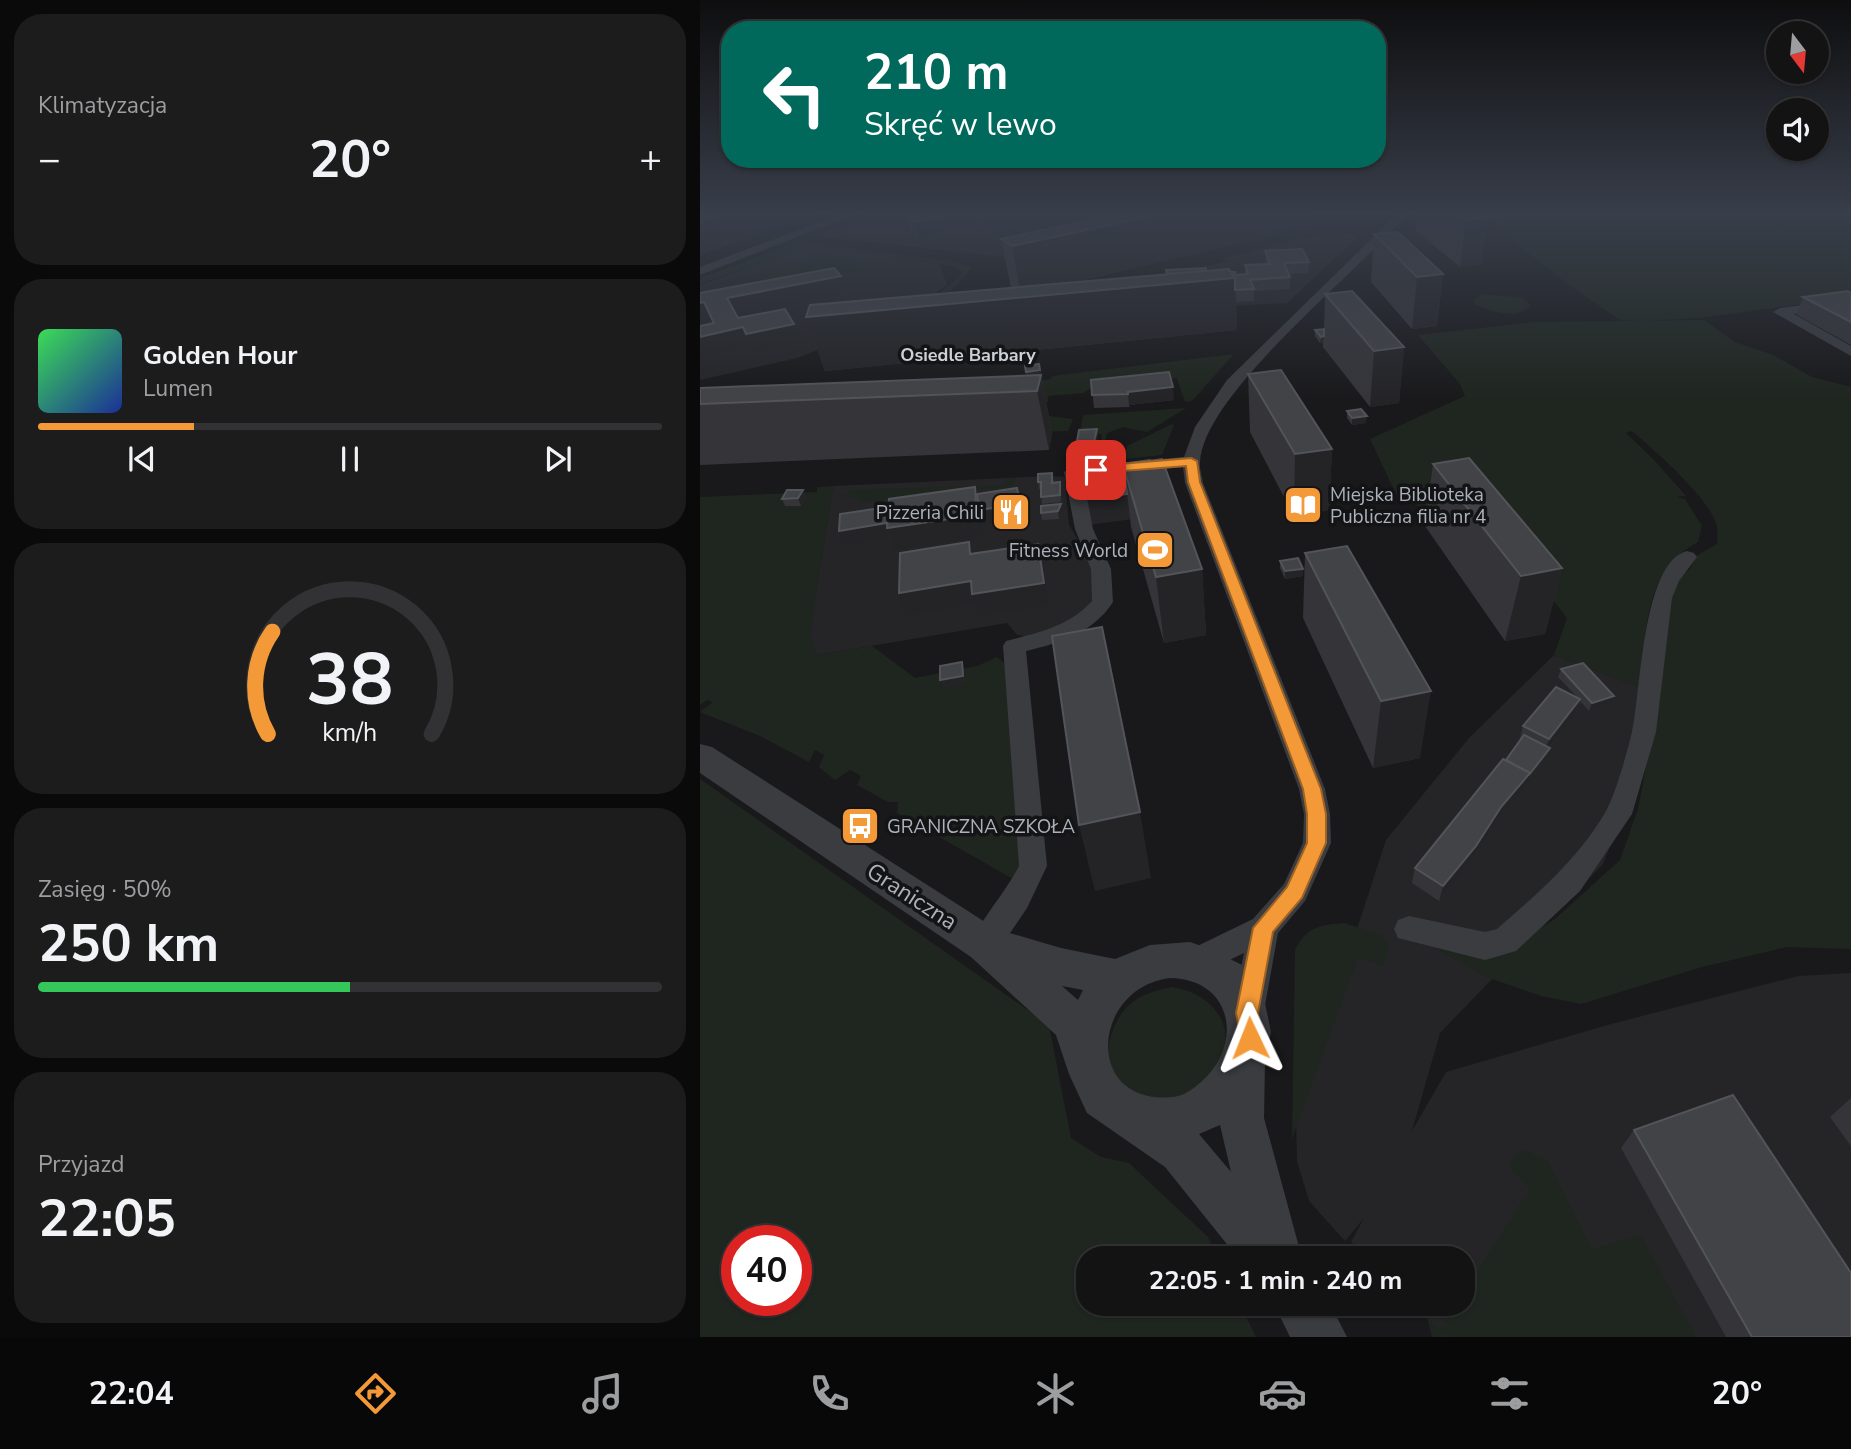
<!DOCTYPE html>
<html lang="pl">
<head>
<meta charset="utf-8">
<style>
	:root { --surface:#131314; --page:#1c1c1d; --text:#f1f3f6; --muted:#9d9ea0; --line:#323234; --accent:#f49938 }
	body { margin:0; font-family:"Nunito Sans",sans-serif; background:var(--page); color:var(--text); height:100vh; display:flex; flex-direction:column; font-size:26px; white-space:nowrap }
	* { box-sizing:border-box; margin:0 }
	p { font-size:23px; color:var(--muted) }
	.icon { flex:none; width:38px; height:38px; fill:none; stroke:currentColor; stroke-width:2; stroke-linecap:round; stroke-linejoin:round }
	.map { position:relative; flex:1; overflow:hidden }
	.details { display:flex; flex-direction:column; gap:14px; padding:14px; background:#0a0a0b; width:700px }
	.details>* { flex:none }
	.banner { position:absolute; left:21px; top:21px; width:665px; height:147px; border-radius:28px; box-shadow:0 2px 5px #0004,0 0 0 2px var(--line); background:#00695c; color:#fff; overflow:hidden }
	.needle { width:46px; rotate:164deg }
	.controls { position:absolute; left:1066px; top:21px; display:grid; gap:14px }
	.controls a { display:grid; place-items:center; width:63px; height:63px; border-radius:50%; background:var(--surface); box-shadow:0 2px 5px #0004,0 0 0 2px var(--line); font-size:35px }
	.speed { position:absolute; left:21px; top:1225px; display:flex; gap:14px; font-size:35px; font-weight:700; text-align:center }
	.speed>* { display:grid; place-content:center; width:91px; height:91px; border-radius:50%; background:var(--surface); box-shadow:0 2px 5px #0004,0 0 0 2px var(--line); line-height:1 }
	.speed .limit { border:10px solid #d22; background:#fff; color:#111 }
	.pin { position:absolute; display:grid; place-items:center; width:60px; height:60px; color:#fff; margin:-30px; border-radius:14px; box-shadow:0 4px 10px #0006 }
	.me { position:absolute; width:77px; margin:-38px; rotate:358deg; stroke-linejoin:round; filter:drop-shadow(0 0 5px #0008) }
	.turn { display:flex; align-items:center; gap:24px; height:147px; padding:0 28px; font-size:32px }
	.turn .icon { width:91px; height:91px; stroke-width:2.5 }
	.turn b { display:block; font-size:49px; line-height:60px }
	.big { font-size:52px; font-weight:700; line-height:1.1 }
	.details .widget { flex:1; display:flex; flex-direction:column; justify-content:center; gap:10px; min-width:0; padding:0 24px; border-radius:28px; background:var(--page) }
	.details .dial { align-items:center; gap:0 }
	.dial svg { height:182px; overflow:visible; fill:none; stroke:var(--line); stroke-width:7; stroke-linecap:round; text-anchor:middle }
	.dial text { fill:var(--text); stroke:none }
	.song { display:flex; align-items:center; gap:21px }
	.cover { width:84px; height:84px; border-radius:10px; background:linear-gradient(135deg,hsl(130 70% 55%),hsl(230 70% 35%)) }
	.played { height:7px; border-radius:4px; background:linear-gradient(90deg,var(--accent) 25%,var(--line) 25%) }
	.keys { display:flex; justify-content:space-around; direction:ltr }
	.heat { display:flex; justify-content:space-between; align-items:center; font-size:38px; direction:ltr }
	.charge { height:10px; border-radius:5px; background:linear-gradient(90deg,#34c759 50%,var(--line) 0) }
	.trip { position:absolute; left:376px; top:1246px; width:399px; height:70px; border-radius:28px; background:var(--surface); box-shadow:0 2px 5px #0004,0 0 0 2px var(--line); font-weight:700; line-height:70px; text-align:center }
	.menu { display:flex; height:112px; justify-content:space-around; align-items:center; background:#080808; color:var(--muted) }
	.menu .icon { width:49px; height:49px }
	.menu .active { color:var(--accent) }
	.menu b { font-size:32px; color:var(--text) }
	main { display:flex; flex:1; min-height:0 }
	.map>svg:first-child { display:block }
	.built { fill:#252528 }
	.green { fill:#1f261f; fill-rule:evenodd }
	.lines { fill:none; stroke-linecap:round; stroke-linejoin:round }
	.minor { fill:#3a3c40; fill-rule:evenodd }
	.tertiary { fill:#3a3c40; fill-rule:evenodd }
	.wall { fill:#353539 }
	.shaded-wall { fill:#242427 }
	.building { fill:#424347; stroke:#525459; stroke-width:2 }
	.route { fill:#f49938; stroke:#9f6324; stroke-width:2 }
	.labels { text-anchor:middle; stroke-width:7; stroke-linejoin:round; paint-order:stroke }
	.far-neighbourhood-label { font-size:18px; font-weight:bold; fill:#ccd1d7; stroke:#141416 }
	.poi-label { font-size:19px; fill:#abb2bb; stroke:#141416; text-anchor:start }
	.near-street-label { font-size:23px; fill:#abb2bb; stroke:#141416 }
</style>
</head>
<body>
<main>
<section class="details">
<div class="widget"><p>Klimatyzacja</p>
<div class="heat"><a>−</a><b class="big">20°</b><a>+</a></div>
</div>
<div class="widget">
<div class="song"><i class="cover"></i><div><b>Golden Hour</b><p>Lumen</p></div></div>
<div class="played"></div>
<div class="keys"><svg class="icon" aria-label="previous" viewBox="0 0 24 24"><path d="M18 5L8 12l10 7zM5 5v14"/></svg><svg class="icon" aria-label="pause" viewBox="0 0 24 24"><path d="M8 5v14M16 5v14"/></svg><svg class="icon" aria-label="next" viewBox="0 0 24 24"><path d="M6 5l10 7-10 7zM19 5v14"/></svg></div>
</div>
<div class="widget dial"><svg viewBox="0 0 100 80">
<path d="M14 69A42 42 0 1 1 86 69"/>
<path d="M14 69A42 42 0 0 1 16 24" stroke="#f49938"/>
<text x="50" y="56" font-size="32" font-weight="700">38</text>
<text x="50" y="72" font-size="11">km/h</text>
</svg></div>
<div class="widget"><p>Zasięg · 50%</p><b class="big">250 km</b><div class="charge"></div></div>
<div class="widget"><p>Przyjazd</p><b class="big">22:05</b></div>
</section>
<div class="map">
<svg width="1151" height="1337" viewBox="0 0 1151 1337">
	<rect width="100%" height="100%" fill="#19191b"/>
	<g class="built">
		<path d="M168 215H410L352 261 348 262 117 236Z"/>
		<path d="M630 232 659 236 587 303 438 311 400 293 527 261 523 258Z"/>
		<path d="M112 245 239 263 247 284 212 314 97 358 0 380V285Z"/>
		<path d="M458 471 471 514 388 525 386 521 391 480Z"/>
		<path d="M351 476 365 477 369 525 394 566 396 595 385 616 332 637 317 635 307 623 106 657 133 486Z"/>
		<path d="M854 655 958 694 951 743 903 864 740 1033 712 1131 746 1072 911 1024 1098 976 1151 973V1337H743L715 1304H763V1258H669L651 1242 664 1218 645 1241 609 1201 597 1161 596 1116 686 840 769 738Z"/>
	</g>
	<g class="green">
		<path d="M810 215H1151V298L998 318 943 321 920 320 869 285 794 226 821 223Z"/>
		<path d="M102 241 251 261 273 267 234 310 214 315 262 274 257 267 114 245 0 284V278Z"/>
		<path d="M140 256 158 261 156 268 174 266 54 294 13 292 14 284 21 281Z"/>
		<path d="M782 294 823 298 830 305C819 321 790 311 775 304L774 300Z"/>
		<path d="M1004 320 1035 342 1073 355 1112 377 1151 387V949L1087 947 1002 967 881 1004 841 996 786 977 734 948 767 953 837 930 855 919 920 860 938 809 952 736 962 647 974 582 990 569 996 556 1017 544C1017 539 1018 532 1017 527 1012 500 953 449 932 431L926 433 955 461 986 496 976 497 985 499 1002 526 998 542C941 574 948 630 941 688L854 655 867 618 792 523 743 509H724L697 496 670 439 765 396 760 384 718 335 836 322Z"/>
		<path d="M534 354 492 401 485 402 477 378 392 387 383 393 348 396V402L332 403 334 414 373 419 368 431 0 446V441L351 379 352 376Z"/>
		<path d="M486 408 447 432 423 427 407 433 405 441 413 449 403 454 401 434 380 435 383 415Z"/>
		<path d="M472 424 474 425 462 455 425 459 427 446Z"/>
		<path d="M308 478H316L313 485 293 491 291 489H258L164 503 150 497 138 496 147 494 150 490 304 485Z"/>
		<path d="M133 486 110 633 116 655 172 646 215 678 277 666 297 657 308 666 325 858 313 879 197 813 198 802H188L157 785 161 776 150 770 135 780 119 767 124 755 115 750 109 762 60 736 0 712 13 702 7 700 0 705V497L117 492V487Z"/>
		<path d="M0 779 349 1025 371 1138 401 1157 429 1163 508 1237 518 1258H388V1304H540L556 1337H0ZM37 1241H96V1300H37Z"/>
		<path d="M644 923 682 935 689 943 684 966 658 958 592 1139 595 950C606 927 620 925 644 923Z"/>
		<path d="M472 987C522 995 544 1040 508 1079 504 1083 499 1091 494 1094 488 1097 479 1098 473 1099 466 1100 458 1103 452 1101 444 1098 436 1093 428 1089 394 1070 409 1016 437 999 448 992 459 990 472 987Z"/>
		<path d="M824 1150 848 1161 892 1249 941 1235 996 1337H751L740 1331 744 1337H732L727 1317 739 1330 756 1304H763V1293L830 1189 810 1168 813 1157Z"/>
	</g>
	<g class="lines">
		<g class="minor">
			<path d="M138 215H153L0 275V267Z"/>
			<path d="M696 215H707C660 270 503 394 500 462 499 468 502 476 503 483L625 789 630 814 631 843 605 901 578 933 564 1011 559 1022 548 1026 537 1022 532 1011 544 953 496 976 485 972 481 962 485 952 553 919 584 884 603 843 604 814 599 789 485 483 483 467 383 476 393 529 411 569 413 602C393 633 360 643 326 651L347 866 327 908 296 954 285 958 274 954 270 944C283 916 305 893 319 866L303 646 306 641C340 632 368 627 392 601L391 569 375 529 364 472 373 467 484 457 495 427 527 380Z"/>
			<path d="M1151 299V307L1094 314 1151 346V356L1073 312 1080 308Z"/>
			<path d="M987 551 994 553 997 557 979 581 972 598 956 732 932 814 880 891 816 951 785 960 698 938 694 929 698 920 709 916 785 932 797 929C837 894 877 860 905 813 915 796 927 753 932 732 941 693 942 562 987 551Z"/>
		</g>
		<g class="tertiary">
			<path d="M0 744 12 747 296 929 361 948 415 959 450 945 490 942 510 949 542 965 559 989 565 1003 571 1032 565 1063 564 1118 602 1258H538L465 1167 387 1113 369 1074 356 1035 271 957 0 773ZM470 978C533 979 544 1045 501 1082 493 1089 484 1096 473 1097 383 1106 391 988 470 978ZM362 986 383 990 378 1000ZM520 1125 531 1172 499 1134Z"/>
			<path d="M574 1304H630L647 1337H590Z"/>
		</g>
	</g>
	<g class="wall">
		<path d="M207 215H316L318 223 285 229 280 225 218 237 211 231Z"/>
		<path d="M415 215H609L608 227 375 282 506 271 531 272 536 275H545V265L566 264 565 251 609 262 608 273 589 274 590 277V289L554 291V301L536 302 537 330 125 371 106 317 311 288 301 239Z"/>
		<path d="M717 215H785L788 218 781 265 760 267 716 231Z"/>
		<path d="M786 215H821L820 223 800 225Z"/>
		<path d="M674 234 738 270 743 274 737 326 712 329 671 282Z"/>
		<path d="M1151 293V345L1097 315 1103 297Z"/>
		<path d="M625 294 704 347 699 403 670 407 623 347V343H620L615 336V330L624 329Z"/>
		<path d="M339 364 352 433 349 450 0 465V388L327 376Z"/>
		<path d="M548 374 632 449 629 510 594 516 550 432Z"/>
		<path d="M391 380 474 400 429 405 430 407 394 408Z"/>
		<path d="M647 411 666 423 652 425 647 418Z"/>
		<path d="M397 429 398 436 394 453 378 454 376 447Z"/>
		<path d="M450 460 502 569 506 635 464 643 431 527 429 508 403 512 393 468Z"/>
		<path d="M733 464 862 568 845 634 805 641 725 526Z"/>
		<path d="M354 480V483L361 489V502L342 504 341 489H339L338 482Z"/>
		<path d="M103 490 106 497 101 506H85L82 499Z"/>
		<path d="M362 511 359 519 342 520 341 513Z"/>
		<path d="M605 553 720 758 673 768 603 618Z"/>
		<path d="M580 561 603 569V576L585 579 580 568Z"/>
		<path d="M861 669 912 704 889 711 880 701 876 714 849 748 847 755 827 783 825 789 797 823 772 861 739 901 712 883 715 868 806 760 819 741 823 726 877 697 858 677Z"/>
		<path d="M1151 1098V1146L1130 1117Z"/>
		<path d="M934 1130 1151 1337H1026L921 1148Z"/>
	</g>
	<g class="shaded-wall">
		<path d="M20 215H115L0 255V222Z"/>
		<path d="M249 215H278L280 225 218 237 214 222Z"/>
		<path d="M282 215H316L318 223 285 229Z"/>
		<path d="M437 215H609L608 227 321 295 312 246Z"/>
		<path d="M802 215H821L820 223 800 225Z"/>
		<path d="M788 218 781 265 760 267 766 220Z"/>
		<path d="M743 274 737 326 712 329 717 277Z"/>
		<path d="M141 276 147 293 34 316 27 298Z"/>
		<path d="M535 278 537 330 125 371 106 317Z"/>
		<path d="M4 302 11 320 0 322V303Z"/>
		<path d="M94 324 101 342 53 352 46 334Z"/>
		<path d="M43 327 50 346 0 357V337Z"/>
		<path d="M624 336 623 343H620L621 337Z"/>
		<path d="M704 347 699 403 670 407 674 351Z"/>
		<path d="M340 370 352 433 349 450 337 391 327 378 326 372Z"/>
		<path d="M473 387 474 400 429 405 428 392Z"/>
		<path d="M667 416 666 423 652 425V418Z"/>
		<path d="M397 429 398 436 394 453 393 446Z"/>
		<path d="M632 449 629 510 594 516 595 454Z"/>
		<path d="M275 487 281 509 317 488 323 518 283 524 282 521 283 536 195 550 191 538 144 545 139 531Z"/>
		<path d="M103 490 106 497 101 506 98 498Z"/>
		<path d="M427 494 429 508 403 512 400 498Z"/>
		<path d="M361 504 362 511 359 519 358 511Z"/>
		<path d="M338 544 343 565 348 605 278 616 275 604 207 615 199 593Z"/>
		<path d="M862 568 845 634 805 641 821 576Z"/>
		<path d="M502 569 506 635 464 643 456 577Z"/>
		<path d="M603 569V576L585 579V571Z"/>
		<path d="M262 662 265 670V684L243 688 240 680Z"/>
		<path d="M731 691 720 758 673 768 681 701Z"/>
		<path d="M914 696 912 704 889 711 892 703Z"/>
		<path d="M880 699 876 714 844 754 849 739Z"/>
		<path d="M850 748 847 755 827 783 825 789 797 823 772 861 739 901 743 886 801 807Z"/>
		<path d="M440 812 451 878 395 891 379 825Z"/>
	</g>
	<g class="building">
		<path d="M0 215H20L0 222Z"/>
		<path d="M207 215H249L214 222Z"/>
		<path d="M415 215H456L312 246 301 239Z"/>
		<path d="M760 215H785L788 218 766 220Z"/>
		<path d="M698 232 743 274 717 277 674 234Z"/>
		<path d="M602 249 609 262 584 263 590 277 550 280 554 289 535 290V278L531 272H535L536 275 548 274 545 265 570 264 565 251Z"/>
		<path d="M134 268 141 276 27 298 38 318 85 309 94 324 46 334 43 327 0 337V326L14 323 4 302 0 303V293Z"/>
		<path d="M506 268V271L467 274 466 270Z"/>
		<path d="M529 269 535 278 106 317 110 305Z"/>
		<path d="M652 291 704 347 674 351 625 294Z"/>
		<path d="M1148 291 1151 293V322L1103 297Z"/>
		<path d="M624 329V336L621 337 615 330Z"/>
		<path d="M339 364 340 370 326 372 325 366Z"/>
		<path d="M581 370 632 449 595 454 548 374Z"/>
		<path d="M469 372 473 387 428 392V394L392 395 391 380Z"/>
		<path d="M341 375 337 391 0 404V388Z"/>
		<path d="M661 409 667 416 652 418 647 411Z"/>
		<path d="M397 429 393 446 376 447 379 430Z"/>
		<path d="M769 458 862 568 821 576 733 464Z"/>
		<path d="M462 459 502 569 456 577 423 465Z"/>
		<path d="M450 460 451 461 423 465 427 494 400 498 393 468Z"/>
		<path d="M352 473V483L360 482V495L341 497V482H338V474Z"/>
		<path d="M275 487 277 515 187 528 189 499Z"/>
		<path d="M317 488 320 504 279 510 277 494Z"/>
		<path d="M87 490H103L98 498 82 499Z"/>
		<path d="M361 504 358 511 341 513V506Z"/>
		<path d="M188 507 187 523 139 531 140 514Z"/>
		<path d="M269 542 270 554 338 544 344 583 272 594 271 581 199 593 200 553Z"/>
		<path d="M647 546 731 691 681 701 605 553Z"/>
		<path d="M598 558 603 569 585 571 580 561Z"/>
		<path d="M402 627 440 812 379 825 352 636Z"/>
		<path d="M262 662 263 676 240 680V666Z"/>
		<path d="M883 663 914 696 892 703 861 669Z"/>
		<path d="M856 687 880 699 849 739 823 726Z"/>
		<path d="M824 735 850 748 829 775 830 773 806 760Z"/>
		<path d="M803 759 830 773 801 807 776 846 743 886 715 868Z"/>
		<path d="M1033 1095 1151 1273V1337H1052L934 1130Z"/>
	</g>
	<linearGradient id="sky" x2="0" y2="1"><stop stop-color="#0e0e0f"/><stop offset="0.53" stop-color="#383e4a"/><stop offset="1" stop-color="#383e4a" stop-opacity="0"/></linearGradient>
	<rect width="1151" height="402" fill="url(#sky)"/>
	<path class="route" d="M491 458 497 461 500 482 621 789 626 814V843L602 898 573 932 558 1013 562 1038 558 1046 550 1050 542 1046 536 1013 553 928 587 887 607 843V814L603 789 488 482 486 466 396 473 390 470 396 466Z"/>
	<defs>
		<g id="library-square" transform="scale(2.0125)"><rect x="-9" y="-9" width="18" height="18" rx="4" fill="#f49938" stroke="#141416"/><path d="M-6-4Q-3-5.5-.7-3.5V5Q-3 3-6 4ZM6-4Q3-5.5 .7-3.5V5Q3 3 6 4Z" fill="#fff"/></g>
		<g id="restaurant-square" transform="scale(2.0125)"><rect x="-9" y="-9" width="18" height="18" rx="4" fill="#f49938" stroke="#141416"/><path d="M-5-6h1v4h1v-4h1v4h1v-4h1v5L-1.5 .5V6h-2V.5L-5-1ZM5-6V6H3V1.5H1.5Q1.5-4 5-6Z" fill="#fff"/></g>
		<g id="stadium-square" transform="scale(2.0125)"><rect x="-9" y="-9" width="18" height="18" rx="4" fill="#f49938" stroke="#141416"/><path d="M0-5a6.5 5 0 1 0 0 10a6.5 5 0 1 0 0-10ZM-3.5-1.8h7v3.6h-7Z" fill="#fff"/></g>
		<g id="bus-square" transform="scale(2.0125)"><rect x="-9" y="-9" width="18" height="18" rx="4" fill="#f49938" stroke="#141416"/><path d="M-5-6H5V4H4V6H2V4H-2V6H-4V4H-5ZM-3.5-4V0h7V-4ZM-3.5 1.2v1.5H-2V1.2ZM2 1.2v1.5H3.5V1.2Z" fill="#fff"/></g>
	</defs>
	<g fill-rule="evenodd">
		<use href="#library-square" x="603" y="505"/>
		<use href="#restaurant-square" x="311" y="512"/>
		<use href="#stadium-square" x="455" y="550"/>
		<use href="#bus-square" x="160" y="826"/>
	</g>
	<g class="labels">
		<g class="far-neighbourhood-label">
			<text x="268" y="361">Osiedle Barbary</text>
		</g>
		<g class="poi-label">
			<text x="630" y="501">Miejska Biblioteka<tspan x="630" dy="22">Publiczna filia nr 4</tspan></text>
			<text x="284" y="519" text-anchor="end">Pizzeria Chili</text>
			<text x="428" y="557" text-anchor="end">Fitness World</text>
			<text x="187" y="833">GRANICZNA SZKOŁA</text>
		</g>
		<g class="near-street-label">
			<text transform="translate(212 896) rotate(33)" y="8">Graniczna</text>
		</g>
	</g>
</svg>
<div class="controls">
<a><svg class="needle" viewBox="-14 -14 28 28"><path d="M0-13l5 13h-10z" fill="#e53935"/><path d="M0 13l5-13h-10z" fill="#9d9ea0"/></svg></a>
<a><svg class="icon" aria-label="sound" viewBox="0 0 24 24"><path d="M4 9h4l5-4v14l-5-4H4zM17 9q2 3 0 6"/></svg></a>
</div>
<div class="speed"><div class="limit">40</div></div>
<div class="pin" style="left:396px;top:470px;background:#d93025"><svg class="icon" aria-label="arrive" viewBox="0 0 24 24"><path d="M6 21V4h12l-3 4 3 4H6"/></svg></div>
<svg class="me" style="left:550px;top:1038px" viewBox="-20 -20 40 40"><path d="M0-17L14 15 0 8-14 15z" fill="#f49938" stroke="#fff" stroke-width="4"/></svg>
<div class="trip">22:05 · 1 min · 240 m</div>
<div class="banner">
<div class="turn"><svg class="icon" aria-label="left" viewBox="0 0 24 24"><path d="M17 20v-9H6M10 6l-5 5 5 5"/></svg><div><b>210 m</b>Skręć w lewo</div></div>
</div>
</div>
</main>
<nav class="menu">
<b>22:04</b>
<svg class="icon active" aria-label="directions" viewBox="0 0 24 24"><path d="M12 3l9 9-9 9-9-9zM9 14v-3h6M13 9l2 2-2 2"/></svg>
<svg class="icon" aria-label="music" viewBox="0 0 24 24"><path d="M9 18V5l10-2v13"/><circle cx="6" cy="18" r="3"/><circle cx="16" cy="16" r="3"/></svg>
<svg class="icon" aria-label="phone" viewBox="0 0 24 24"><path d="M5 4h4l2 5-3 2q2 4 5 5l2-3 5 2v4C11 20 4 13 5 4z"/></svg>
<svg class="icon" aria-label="climate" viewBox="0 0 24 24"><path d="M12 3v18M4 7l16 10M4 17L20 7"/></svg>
<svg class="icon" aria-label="car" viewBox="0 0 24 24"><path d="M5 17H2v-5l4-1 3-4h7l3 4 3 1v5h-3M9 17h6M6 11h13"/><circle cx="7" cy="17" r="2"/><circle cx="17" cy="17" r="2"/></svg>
<svg class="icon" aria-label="filters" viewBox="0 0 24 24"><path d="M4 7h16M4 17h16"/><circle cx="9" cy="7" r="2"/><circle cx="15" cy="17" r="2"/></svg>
<b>20°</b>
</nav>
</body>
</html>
